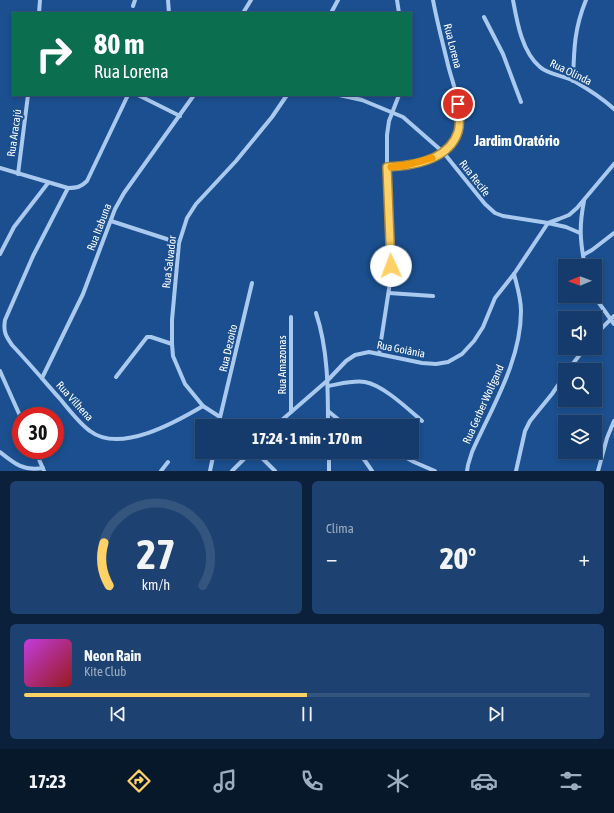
<!DOCTYPE html>
<html lang="pt">
<head>
<meta charset="utf-8">
<style>
	:root { --surface:#143b6b; --page:#1d4271; --text:#f1f3f6; --muted:#9dadc1; --line:#33557e; --accent:#ffd166 }
	body { margin:0; font-family:"Asap Condensed",sans-serif; background:var(--page); color:var(--text); height:100vh; display:flex; flex-direction:column; font-size:15px; white-space:nowrap }
	* { box-sizing:border-box; margin:0 }
	p { font-size:13px; color:var(--muted) }
	.icon { flex:none; width:22px; height:22px; fill:none; stroke:currentColor; stroke-width:2; stroke-linecap:round; stroke-linejoin:round }
	.map { position:relative; height:471px; overflow:hidden }
	.side { display:flex; flex-direction:column; gap:10px; padding:10px; background:#0b203b; flex:1 }
	.side>* { flex:none }
	.guide { position:absolute; left:12px; top:12px; width:400px; height:84px; border-radius:0px; box-shadow:0 2px 6px #0003,0 0 0 1px var(--line); background:#0b6e4f; color:#fff; overflow:hidden }
	.needle { width:26px; rotate:269deg }
	.tools { position:absolute; left:558px; top:259px; display:grid; gap:8px }
	.tools a { display:grid; place-items:center; width:44px; height:44px; border-radius:0px; background:var(--surface); box-shadow:0 2px 6px #0003,0 0 0 1px var(--line); font-size:20px }
	.speed { position:absolute; left:12px; top:407px; display:flex; gap:8px; font-size:20px; font-weight:700; text-align:center }
	.speed>* { display:grid; place-content:center; width:52px; height:52px; border-radius:50%; background:var(--surface); box-shadow:0 2px 6px #0003,0 0 0 1px var(--line); line-height:1 }
	.speed .limit { border:6px solid #d22; background:#fff; color:#111 }
	.pin { position:absolute; display:grid; place-items:center; width:34px; height:34px; color:#fff; margin:-17px; border:2px solid #fff; border-radius:50%; box-shadow:0 1px 4px #0007 }
	.me { position:absolute; width:44px; margin:-22px; rotate:358deg; stroke-linejoin:round; filter:drop-shadow(0 0 3px #0008) }
	.turn { display:flex; align-items:center; gap:14px; height:84px; padding:0 16px; font-size:18px }
	.turn .icon { width:52px; height:52px; stroke-width:2.5 }
	.turn b { display:block; font-size:28px; line-height:34px }
	.big { font-size:30px; font-weight:800; line-height:1.1 }
	.side .widget { flex:1; display:flex; flex-direction:column; justify-content:center; gap:6px; min-width:0; padding:0 14px; border-radius:6px; background:var(--page) }
	.side .dial { align-items:center; gap:0 }
	.dial svg { height:104px; overflow:visible; fill:none; stroke:var(--line); stroke-width:7; stroke-linecap:round; text-anchor:middle }
	.dial text { fill:var(--text); stroke:none }
	.song { display:flex; align-items:center; gap:12px }
	.cover { width:48px; height:48px; border-radius:6px; background:linear-gradient(135deg,hsl(290 70% 55%),hsl(0 70% 35%)) }
	.played { height:4px; border-radius:2px; background:linear-gradient(90deg,var(--accent) 50%,var(--line) 50%) }
	.keys { display:flex; justify-content:space-around; direction:ltr }
	.heat { display:flex; justify-content:space-between; align-items:center; font-size:22px; direction:ltr }
	.side .tiles { flex:1; display:grid; gap:10px; grid-template-columns:1fr 1fr }
	.widget:last-child { grid-column:span 2 }
	.trip { position:absolute; left:195px; top:419px; width:224px; height:40px; border-radius:0px; background:var(--surface); box-shadow:0 2px 6px #0003,0 0 0 1px var(--line); font-weight:800; line-height:40px; text-align:center }
	.dock { display:flex; height:64px; justify-content:space-around; align-items:center; background:#08182b; color:var(--muted) }
	.dock .icon { width:28px; height:28px }
	.dock .on { color:var(--accent) }
	.dock b { font-size:18px; color:var(--text) }
	.map>svg:first-child { display:block }
	.lines { fill:none; stroke-linecap:round; stroke-linejoin:round }
	.street { stroke:#a9c9ee; stroke-width:4 }
	.route-casing { stroke:#a68842; stroke-width:10 }
	.route { stroke:#ffd166; stroke-width:7 }
	.slow { stroke:#f59e0b; stroke-width:7 }
	.labels { text-anchor:middle; stroke-width:4; stroke-linejoin:round; paint-order:stroke }
	.street-label { font-size:11px; fill:#fff; stroke:#1b4f8f }
	.district-label { font-size:15px; font-weight:bold; fill:#fff; stroke:#1b4f8f }
</style>
</head>
<body>
<div class="map">
<svg width="614" height="471" viewBox="0 0 614 471">
	<rect width="100%" height="100%" fill="#1b4f8f"/>
	<g class="lines">
		<g class="street">
			<path d="M168 0 169 13"/>
			<path d="M397 0 399 13"/>
			<path d="M513 0C517 22 522 52 540 67 549 75 563 75 574 81 588 89 602 98 614 109"/>
			<path d="M133 6 135 0"/>
			<path d="M39 13 40 0"/>
			<path d="M243 13 251 0"/>
			<path d="M331 13 338 0"/>
			<path d="M484 17 503 54 521 102"/>
			<path d="M573 81C574 50 574 29 586 0"/>
			<path d="M128 95 87 181C81 187 77 188 68 188L33 256 5 320C3 332 6 336 12 345 29 363 45 382 61 400 69 410 80 424 90 431 120 454 176 422 203 406"/>
			<path d="M138 95 180 116"/>
			<path d="M339 95 362 100 403 117 443 152 485 204 495 213 503 216 548 223 559 219 569 215 577 208 614 164"/>
			<path d="M387 167C411 166 451 160 458 131 464 110 453 85 448 65 443 44 437 22 433 0"/>
			<path d="M0 168 68 188"/>
			<path d="M18 174 28 95"/>
			<path d="M584 201C579 226 580 241 585 266"/>
			<path d="M111 221 179 243"/>
			<path d="M0 254 14 227 48 183"/>
			<path d="M583 255 592 250 614 233"/>
			<path d="M389 293 433 296"/>
			<path d="M594 296 614 324"/>
			<path d="M316 313C328 349 328 388 328 426"/>
			<path d="M595 335 614 316"/>
			<path d="M379 354 391 276 387 167V135L389 121 399 95"/>
			<path d="M568 370 585 348"/>
			<path d="M0 371 21 418"/>
			<path d="M116 377 147 337H151L172 344"/>
			<path d="M42 378 83 294 115 209 124 193 194 95"/>
			<path d="M328 386C340 384 354 380 365 382 383 385 408 409 422 421"/>
			<path d="M328 411 339 420 349 426"/>
			<path d="M291 412V317"/>
			<path d="M220 417 203 406 185 384 173 356 172 344V320L179 243 187 218 196 204 236 161 272 117 287 95"/>
			<path d="M218 426 252 283"/>
			<path d="M275 426 328 380 346 361 355 355 369 352 422 363 436 364 448 362 462 354 474 341 483 327 495 298 514 274 548 223 566 227 580 233"/>
			<path d="M35 450 44 471"/>
			<path d="M0 452C15 464 23 471 43 468"/>
			<path d="M256 452 275 471"/>
			<path d="M329 452V471"/>
			<path d="M359 452 372 471"/>
			<path d="M396 452 414 462 435 471"/>
			<path d="M161 471 168 462"/>
			<path d="M210 471 214 452"/>
			<path d="M232 471 251 452"/>
			<path d="M467 471 468 465 472 452C492 407 521 361 521 311 521 298 517 286 514 274"/>
			<path d="M516 471 525 431 530 421 552 394 565 375"/>
			<path d="M598 471 607 438 614 421"/>
		</g>
	</g>
	<g class="lines">
		<g class="route-casing">
			<path id="route" d="M391 266 387 167C412 166 449 160 458 132 461 123 459 113 458 104"/>
		</g>
		<use href="#route" class="route"/>
		<path class="slow" d="M391 167 407 165 432 158"/>
	</g>
	<g class="labels">
		<g class="street-label">
			<text transform="translate(453 46) rotate(76)" y="4">Rua Lorena</text>
			<text transform="translate(571 72) rotate(26)" y="4">Rua Olinda</text>
			<text transform="translate(14 133) rotate(-82)" y="4">Rua Aracajú</text>
			<text transform="translate(475 178) rotate(52)" y="4">Rua Recife</text>
			<text transform="translate(99 227) rotate(-69)" y="4">Rua Itabuna</text>
			<text transform="translate(169 262) rotate(-83)" y="4">Rua Salvador</text>
			<text transform="translate(228 348) rotate(-77)" y="4">Rua Dezoito</text>
			<text transform="translate(401 349) rotate(11)" y="4">Rua Goiânia</text>
			<text transform="translate(282 365) rotate(-90)" y="4">Rua Amazonas</text>
			<text transform="translate(75 401) rotate(48)" y="4">Rua Vilhena</text>
			<text transform="translate(483 404) rotate(-66)" y="4">Rua Gerber Wolfgand</text>
		</g>
		<g class="district-label">
			<text x="517" y="146">Jardim Oratório</text>
		</g>
	</g>
</svg>
<div class="tools">
<a><svg class="needle" viewBox="-14 -14 28 28"><path d="M0-13l5 13h-10z" fill="#e53935"/><path d="M0 13l5-13h-10z" fill="#9dadc1"/></svg></a>
<a><svg class="icon" aria-label="sound" viewBox="0 0 24 24"><path d="M4 9h4l5-4v14l-5-4H4zM17 9q2 3 0 6"/></svg></a>
<a><svg class="icon" aria-label="search" viewBox="0 0 24 24"><circle cx="10" cy="10" r="6"/><path d="M15 15l6 6"/></svg></a>
<a><svg class="icon" aria-label="layers" viewBox="0 0 24 24"><path d="M12 4l9 5-9 5-9-5zM3 14l9 5 9-5"/></svg></a>
</div>
<div class="speed"><div class="limit">30</div></div>
<div class="pin" style="left:458px;top:104px;background:#d93025"><svg class="icon" aria-label="arrive" viewBox="0 0 24 24"><path d="M6 21V4h12l-3 4 3 4H6"/></svg></div>
<svg class="me" style="left:391px;top:266px" viewBox="-20 -20 40 40"><circle r="19" fill="#fff"/><path d="M0-13L10 11 0 6-10 11z" fill="#ffd166"/></svg>
<div class="trip">17:24 · 1 min · 170 m</div>
<div class="guide">
<div class="turn"><svg class="icon" aria-label="right" viewBox="0 0 24 24"><path d="M7 20v-9h11M14 6l5 5-5 5"/></svg><div><b>80 m</b>Rua Lorena</div></div>
</div>
</div>
<section class="side">
<div class="tiles">
<div class="widget dial"><svg viewBox="0 0 100 80">
<path d="M14 69A42 42 0 1 1 86 69"/>
<path d="M14 69A42 42 0 0 1 10 36" stroke="#ffd166"/>
<text x="50" y="56" font-size="32" font-weight="700">27</text>
<text x="50" y="72" font-size="11">km/h</text>
</svg></div>
<div class="widget"><p>Clima</p>
<div class="heat"><a>−</a><b class="big">20°</b><a>+</a></div>
</div>
<div class="widget">
<div class="song"><i class="cover"></i><div><b>Neon Rain</b><p>Kite Club</p></div></div>
<div class="played"></div>
<div class="keys"><svg class="icon" aria-label="previous" viewBox="0 0 24 24"><path d="M18 5L8 12l10 7zM5 5v14"/></svg><svg class="icon" aria-label="pause" viewBox="0 0 24 24"><path d="M8 5v14M16 5v14"/></svg><svg class="icon" aria-label="next" viewBox="0 0 24 24"><path d="M6 5l10 7-10 7zM19 5v14"/></svg></div>
</div>
</div>
</section>
<nav class="dock">
<b>17:23</b>
<svg class="icon on" aria-label="directions" viewBox="0 0 24 24"><path d="M12 3l9 9-9 9-9-9zM9 14v-3h6M13 9l2 2-2 2"/></svg>
<svg class="icon" aria-label="music" viewBox="0 0 24 24"><path d="M9 18V5l10-2v13"/><circle cx="6" cy="18" r="3"/><circle cx="16" cy="16" r="3"/></svg>
<svg class="icon" aria-label="phone" viewBox="0 0 24 24"><path d="M5 4h4l2 5-3 2q2 4 5 5l2-3 5 2v4C11 20 4 13 5 4z"/></svg>
<svg class="icon" aria-label="climate" viewBox="0 0 24 24"><path d="M12 3v18M4 7l16 10M4 17L20 7"/></svg>
<svg class="icon" aria-label="car" viewBox="0 0 24 24"><path d="M5 17H2v-5l4-1 3-4h7l3 4 3 1v5h-3M9 17h6M6 11h13"/><circle cx="7" cy="17" r="2"/><circle cx="17" cy="17" r="2"/></svg>
<svg class="icon" aria-label="filters" viewBox="0 0 24 24"><path d="M4 7h16M4 17h16"/><circle cx="9" cy="7" r="2"/><circle cx="15" cy="17" r="2"/></svg>
</nav>
</body>
</html>
